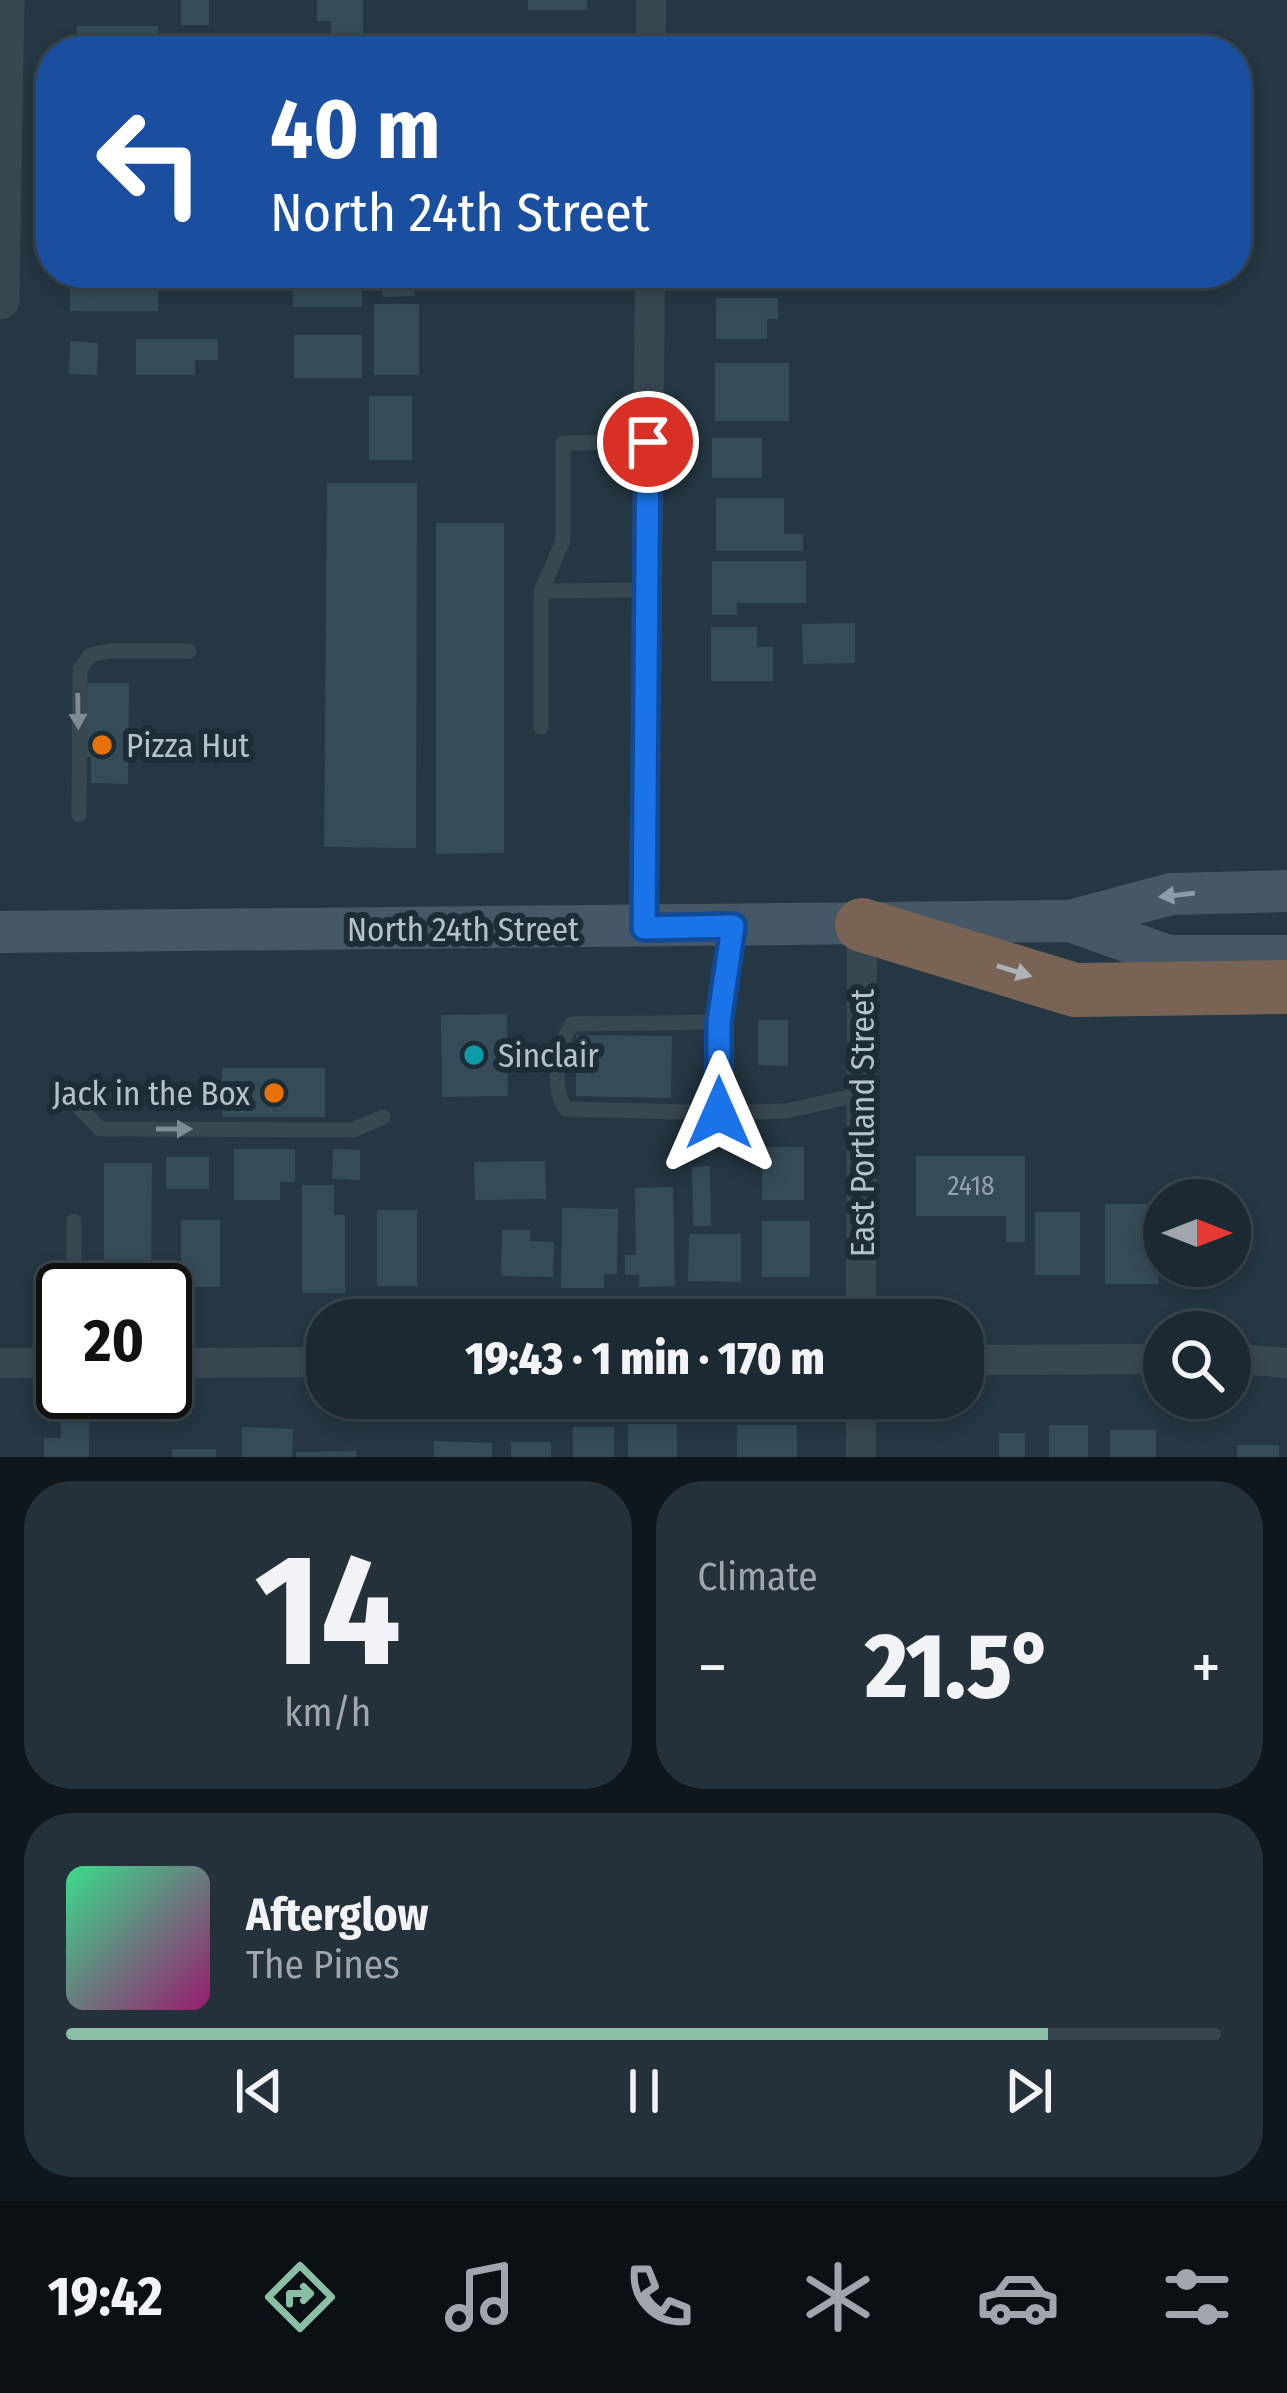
<!DOCTYPE html>
<html lang="en">
<head>
<meta charset="utf-8">
<style>
	:root { --surface:#1b2932; --page:#24313a; --text:#f1f3f6; --muted:#a0a6ac; --line:#39454d; --accent:#8abfa5 }
	body { margin:0; font-family:"Fira Sans Condensed",sans-serif; background:var(--page); color:var(--text); height:100vh; display:flex; flex-direction:column; font-size:45px; white-space:nowrap }
	* { box-sizing:border-box; margin:0 }
	p { font-size:39px; color:var(--muted) }
	.icon { flex:none; width:66px; height:66px; fill:none; stroke:currentColor; stroke-width:2; stroke-linecap:round; stroke-linejoin:round }
	.map { position:relative; height:1457px; overflow:hidden }
	.side { display:flex; flex-direction:column; gap:24px; padding:24px; background:#0f171c; flex:1 }
	.side>* { flex:none }
	.top-card { position:absolute; left:36px; top:36px; width:1215px; height:252px; border-radius:48px; box-shadow:0 6px 18px #0003,0 0 0 3px var(--line); background:#1a4fa0; color:#fff; overflow:hidden }
	.needle { width:78px; rotate:90deg }
	.tools { position:absolute; left:1143px; top:1179px; display:grid; gap:24px }
	.tools a { display:grid; place-items:center; width:108px; height:108px; border-radius:50%; background:var(--surface); box-shadow:0 6px 18px #0003,0 0 0 3px var(--line); font-size:60px }
	.speed { position:absolute; left:36px; top:1263px; display:flex; gap:24px; font-size:60px; font-weight:700; text-align:center }
	.speed>* { display:grid; place-content:center; width:156px; height:156px; border-radius:50%; background:var(--surface); box-shadow:0 6px 18px #0003,0 0 0 3px var(--line); line-height:1 }
	.speed .limit { border:6px solid #111; border-radius:18px; background:#fff; color:#111 }
	.pin { position:absolute; display:grid; place-items:center; width:102px; height:102px; color:#fff; margin:-51px; border:6px solid #fff; border-radius:50%; box-shadow:0 3px 12px #0007 }
	.me { position:absolute; width:132px; margin:-66px; rotate:0deg; stroke-linejoin:round; filter:drop-shadow(0 0 9px #0008) }
	.turn { display:flex; align-items:center; gap:42px; height:252px; padding:0 36px; font-size:54px }
	.turn .icon { width:156px; height:156px; stroke-width:2.5 }
	.turn b { display:block; font-size:84px; line-height:102px }
	.big { font-size:90px; font-weight:800; line-height:1.1 }
	.side .widget { flex:1; display:flex; flex-direction:column; justify-content:center; gap:18px; min-width:0; padding:0 42px; border-radius:48px; background:var(--page) }
	.side .dial { align-items:center; gap:0 }
	.dial b { font-size:156px; line-height:1 }
	.song { display:flex; align-items:center; gap:36px }
	.cover { width:144px; height:144px; border-radius:18px; background:linear-gradient(135deg,hsl(150 70% 55%),hsl(320 70% 35%)) }
	.played { height:12px; border-radius:6px; background:linear-gradient(90deg,var(--accent) 85%,var(--line) 85%) }
	.keys { display:flex; justify-content:space-around; direction:ltr }
	.heat { display:flex; justify-content:space-between; align-items:center; font-size:66px; direction:ltr }
	.side .tiles { flex:1; display:grid; gap:24px; grid-template-columns:1fr 1fr }
	.widget:last-child { grid-column:span 2 }
	.trip { position:absolute; left:306px; top:1299px; width:678px; height:120px; border-radius:48px; background:var(--surface); box-shadow:0 6px 18px #0003,0 0 0 3px var(--line); font-weight:800; line-height:120px; text-align:center }
	.tabs { display:flex; height:192px; justify-content:space-around; align-items:center; background:#0b1014; color:var(--muted) }
	.tabs .icon { width:84px; height:84px }
	.tabs .on { color:var(--accent) }
	.tabs b { font-size:54px; color:var(--text) }
	.map>svg:first-child { display:block }
	.building { fill:#354c58 }
	.lines { fill:none; stroke-linecap:round; stroke-linejoin:round }
	.service { stroke:#384851; stroke-width:15 }
	.minor { stroke:#384851; stroke-width:30 }
	.tertiary { stroke:#384851; stroke-width:39 }
	.secondary { stroke:#465865; stroke-width:42 }
	.motorway { stroke:#786355; stroke-width:54 }
	.oneway { fill:#7d8b95 }
	.oneway2 { fill:#8e9da8 }
	.oneway3 { fill:#acb4ba }
	.route-casing { stroke:#114b97; stroke-width:30 }
	.route { stroke:#1a73e8; stroke-width:21 }
	.food-dot { fill:#e8710a; stroke:#1d2d37; stroke-width:4.5 }
	.culture-dot { fill:#0f9aa8; stroke:#1d2d37; stroke-width:4.5 }
	.labels { text-anchor:middle; stroke-width:12; stroke-linejoin:round; paint-order:stroke }
	.number-label { font-size:27px; fill:#93a2ad }
	.poi-label { font-size:33px; fill:#b5c2cc; stroke:#1d2d37; text-anchor:start }
	.street-label { font-size:33px; fill:#b5c2cc; stroke:#1d2d37 }
</style>
</head>
<body>
<div class="map">
<svg width="1287" height="1457" viewBox="0 0 1287 1457">
	<rect width="100%" height="100%" fill="#243742"/>
	<g class="building">
		<rect x="181" y="0" width="28" height="25"/>
		<path d="M317 0H363V33H331V21H317Z"/>
		<rect x="528" y="0" width="59" height="10"/>
		<rect x="77" y="26" width="81" height="25"/>
		<rect x="715" y="33" width="57" height="18"/>
		<rect x="538" y="34" width="52" height="17"/>
		<rect x="70" y="273" width="88" height="38"/>
		<rect x="293" y="273" width="69" height="34"/>
		<path d="M382 273H414L415 296 383 297Z"/>
		<rect x="527" y="273" width="68" height="9"/>
		<path d="M716 298H778V319H767V339H716Z"/>
		<rect x="374" y="304" width="45" height="71"/>
		<rect x="294" y="335" width="68" height="43"/>
		<path d="M136 339H218V360H195V375H136Z"/>
		<path d="M70 341 98 343 97 375 69 374Z"/>
		<rect x="715" y="363" width="74" height="58"/>
		<rect x="369" y="396" width="43" height="64"/>
		<rect x="712" y="438" width="50" height="40"/>
		<path d="M327 483H417L416 848 324 847Z"/>
		<path d="M716 498H784V534H803V551H716Z"/>
		<path d="M436 523H504V853L436 854Z"/>
		<path d="M712 561H806V603H737V615H712Z"/>
		<path d="M855 623V663L803 664 802 624Z"/>
		<path d="M711 627H757V647H773V681H711Z"/>
		<path d="M85 683H129L128 784 91 783V757H85Z"/>
		<path d="M507 1014 508 1096 442 1097 441 1015Z"/>
		<path d="M758 1020H788V1066L758 1065Z"/>
		<path d="M576 1035 672 1036 671 1098 576 1096Z"/>
		<rect x="222" y="1068" width="103" height="49"/>
		<rect x="762" y="1147" width="42" height="53"/>
		<path d="M234 1149H295V1182H280V1200H234Z"/>
		<path d="M333 1149 360 1150V1180L332 1179Z"/>
		<path d="M916 1156H1025V1242H1006V1216H916Z"/>
		<rect x="166" y="1157" width="43" height="32"/>
		<path d="M545 1161 546 1199 475 1200 474 1162Z"/>
		<path d="M104 1163H152L151 1285H104Z"/>
		<path d="M710 1166 711 1226H693L692 1167Z"/>
		<path d="M302 1185H334V1215H345V1293H302Z"/>
		<path d="M673 1187 675 1286 639 1287V1275H625V1255H636L635 1188Z"/>
		<rect x="1105" y="1204" width="53" height="80"/>
		<path d="M562 1208 618 1209 617 1274H604V1288H561Z"/>
		<rect x="377" y="1210" width="40" height="76"/>
		<rect x="1035" y="1212" width="45" height="63"/>
		<path d="M181 1220H220V1287H165V1261H181Z"/>
		<rect x="762" y="1221" width="48" height="56"/>
		<path d="M502 1230H531L530 1241 554 1242 553 1277 501 1276Z"/>
		<path d="M689 1234H741V1282L688 1281Z"/>
		<path d="M61 1412H89V1457H44V1438H61Z"/>
		<rect x="628" y="1424" width="49" height="33"/>
		<rect x="737" y="1425" width="60" height="32"/>
		<rect x="1049" y="1425" width="39" height="32"/>
		<path d="M242 1427 293 1429 292 1457H242Z"/>
		<rect x="573" y="1427" width="41" height="30"/>
		<rect x="1110" y="1430" width="46" height="27"/>
		<rect x="999" y="1433" width="26" height="24"/>
		<path d="M434 1441 492 1443V1457H434Z"/>
		<rect x="511" y="1442" width="40" height="15"/>
		<rect x="1237" y="1445" width="42" height="12"/>
		<rect x="172" y="1449" width="44" height="8"/>
		<path d="M356 1451 357 1457H296V1452Z"/>
	</g>
	<g class="lines">
		<g class="service">
			<path d="M541 591 563 541V443L648 442"/>
			<path d="M541 727V591L647 590"/>
			<path d="M79 815 80 669 90 655 109 651H189"/>
			<path d="M719 1022 732 930"/>
			<path d="M70 1098 100 1129 353 1130 383 1117"/>
			<path d="M719 1113 566 1109C550 1086 558 1046 572 1024L719 1022V1113L786 1111 862 1094"/>
			<path d="M74 1221V1290"/>
		</g>
		<g class="minor">
			<path d="M651 51V0"/>
			<path d="M644 928 650 273"/>
			<path d="M861 1320 862 925"/>
			<path d="M1230 1358 1287 1363"/>
			<path d="M963 1360 1164 1359"/>
			<path d="M0 1363H63"/>
			<path d="M165 1363 327 1362"/>
			<path d="M861 1457V1398"/>
		</g>
		<path class="tertiary" d="M0 300 5 0"/>
		<g class="secondary">
			<path d="M1070 921 1168 956H1287"/>
			<path d="M0 932 1070 921 1171 894 1287 891"/>
		</g>
		<path class="motorway" d="M862 925 1075 990 1287 987"/>
	</g>
	<defs><path id="oneway-solid" d="M-6-.8H1V-3.2L6.5 0L1 3.2V.8H-6Z" transform="scale(3)"/></defs>
	<g class="oneway">
		<use href="#oneway-solid" transform="translate(78 711) rotate(89)"/>
		<use href="#oneway-solid" transform="translate(174 1129)"/>
	</g>
	<use class="oneway2" href="#oneway-solid" transform="translate(1177 895) rotate(174)"/>
	<use class="oneway3" href="#oneway-solid" transform="translate(1014 971) rotate(17)"/>
	<g class="lines">
		<g class="route-casing">
			<path id="route" d="M648 442 644 928 733 926 719 1022V1113"/>
		</g>
		<use href="#route" class="route"/>
	</g>
	<g class="food-dot">
		<circle cx="102" cy="745" r="12"/>
		<circle cx="274" cy="1093" r="12"/>
	</g>
	<circle class="culture-dot" cx="474" cy="1055" r="12"/>
	<g class="labels">
		<g class="number-label">
			<text x="971" y="1195">2418</text>
		</g>
		<g class="poi-label">
			<text x="126" y="757">Pizza Hut</text>
			<text x="498" y="1067">Sinclair</text>
			<text x="250" y="1105" text-anchor="end">Jack in the Box</text>
		</g>
		<g class="street-label">
			<text x="463" y="941">North 24th Street</text>
			<text transform="translate(862 1123) rotate(-90)" y="12">East Portland Street</text>
		</g>
	</g>
</svg>
<div class="tools">
<a><svg class="needle" viewBox="-14 -14 28 28"><path d="M0-13l5 13h-10z" fill="#e53935"/><path d="M0 13l5-13h-10z" fill="#a0a6ac"/></svg></a>
<a><svg class="icon" aria-label="search" viewBox="0 0 24 24"><circle cx="10" cy="10" r="6"/><path d="M15 15l6 6"/></svg></a>
</div>
<div class="speed"><div class="limit">20</div></div>
<div class="pin" style="left:648px;top:442px;background:#d93025"><svg class="icon" aria-label="arrive" viewBox="0 0 24 24"><path d="M6 21V4h12l-3 4 3 4H6"/></svg></div>
<svg class="me" style="left:719px;top:1113px" viewBox="-20 -20 40 40"><path d="M0-17L14 15 0 8-14 15z" fill="#1a73e8" stroke="#fff" stroke-width="4"/></svg>
<div class="trip">19:43 · 1 min · 170 m</div>
<div class="top-card">
<div class="turn"><svg class="icon" aria-label="left" viewBox="0 0 24 24"><path d="M17 20v-9H6M10 6l-5 5 5 5"/></svg><div><b>40 m</b>North 24th Street</div></div>
</div>
</div>
<section class="side">
<div class="tiles">
<div class="widget dial"><b>14</b><p>km/h</p></div>
<div class="widget"><p>Climate</p>
<div class="heat"><a>−</a><b class="big">21.5°</b><a>+</a></div>
</div>
<div class="widget">
<div class="song"><i class="cover"></i><div><b>Afterglow</b><p>The Pines</p></div></div>
<div class="played"></div>
<div class="keys"><svg class="icon" aria-label="previous" viewBox="0 0 24 24"><path d="M18 5L8 12l10 7zM5 5v14"/></svg><svg class="icon" aria-label="pause" viewBox="0 0 24 24"><path d="M8 5v14M16 5v14"/></svg><svg class="icon" aria-label="next" viewBox="0 0 24 24"><path d="M6 5l10 7-10 7zM19 5v14"/></svg></div>
</div>
</div>
</section>
<nav class="tabs">
<b>19:42</b>
<svg class="icon on" aria-label="directions" viewBox="0 0 24 24"><path d="M12 3l9 9-9 9-9-9zM9 14v-3h6M13 9l2 2-2 2"/></svg>
<svg class="icon" aria-label="music" viewBox="0 0 24 24"><path d="M9 18V5l10-2v13"/><circle cx="6" cy="18" r="3"/><circle cx="16" cy="16" r="3"/></svg>
<svg class="icon" aria-label="phone" viewBox="0 0 24 24"><path d="M5 4h4l2 5-3 2q2 4 5 5l2-3 5 2v4C11 20 4 13 5 4z"/></svg>
<svg class="icon" aria-label="climate" viewBox="0 0 24 24"><path d="M12 3v18M4 7l16 10M4 17L20 7"/></svg>
<svg class="icon" aria-label="car" viewBox="0 0 24 24"><path d="M5 17H2v-5l4-1 3-4h7l3 4 3 1v5h-3M9 17h6M6 11h13"/><circle cx="7" cy="17" r="2"/><circle cx="17" cy="17" r="2"/></svg>
<svg class="icon" aria-label="filters" viewBox="0 0 24 24"><path d="M4 7h16M4 17h16"/><circle cx="9" cy="7" r="2"/><circle cx="15" cy="17" r="2"/></svg>
</nav>
</body>
</html>
